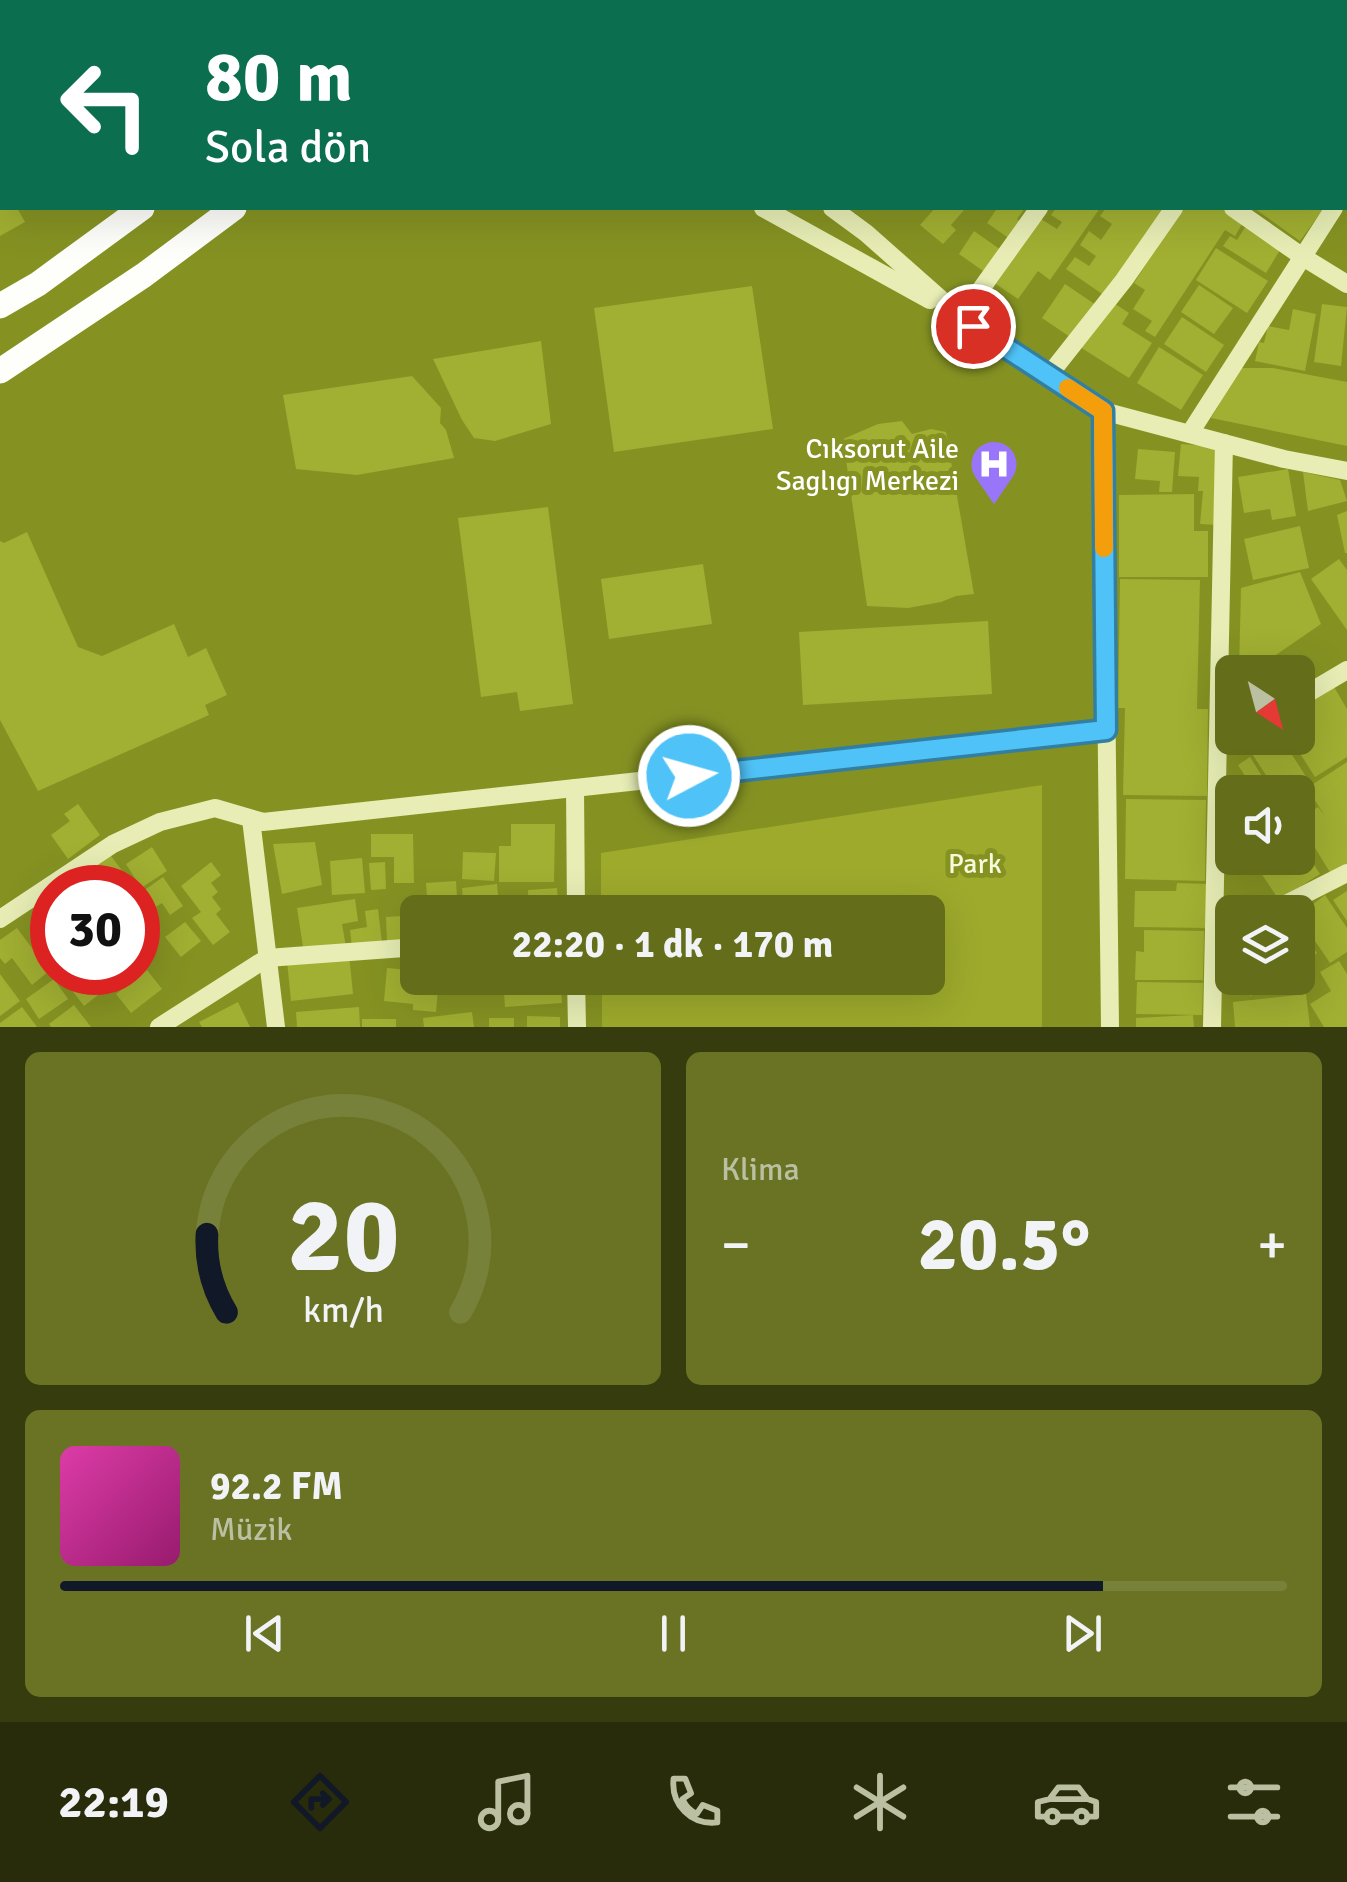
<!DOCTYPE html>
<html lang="tr">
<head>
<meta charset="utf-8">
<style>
	:root { --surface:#646e1a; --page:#6a7323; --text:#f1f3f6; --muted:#bbc0a2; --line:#788139; --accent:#111827 }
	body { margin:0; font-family:Signika,sans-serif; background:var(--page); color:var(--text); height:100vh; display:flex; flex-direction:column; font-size:38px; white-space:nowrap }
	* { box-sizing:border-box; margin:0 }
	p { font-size:32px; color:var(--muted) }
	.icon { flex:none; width:55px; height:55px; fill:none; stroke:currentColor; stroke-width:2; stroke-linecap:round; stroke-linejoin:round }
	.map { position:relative; height:1027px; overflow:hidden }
	.side { display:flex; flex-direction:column; gap:25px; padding:25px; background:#373c0e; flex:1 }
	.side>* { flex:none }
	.guide { position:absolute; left:0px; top:0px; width:1348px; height:210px; box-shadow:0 10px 40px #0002; background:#0b6e4f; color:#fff; overflow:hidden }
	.needle { width:65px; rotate:144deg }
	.tools { position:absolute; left:1215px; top:655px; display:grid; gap:20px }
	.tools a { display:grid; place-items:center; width:100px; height:100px; border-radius:15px; background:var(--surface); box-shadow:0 10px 40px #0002; font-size:50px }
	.speed { position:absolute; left:30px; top:865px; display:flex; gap:20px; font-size:50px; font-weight:700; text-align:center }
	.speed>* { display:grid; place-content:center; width:130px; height:130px; border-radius:50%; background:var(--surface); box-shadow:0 10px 40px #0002; line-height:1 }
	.speed .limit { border:15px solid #d22; background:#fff; color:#111 }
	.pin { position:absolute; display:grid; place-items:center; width:85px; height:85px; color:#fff; margin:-42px; border:5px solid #fff; border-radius:50%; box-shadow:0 2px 10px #0007 }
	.me { position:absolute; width:110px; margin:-55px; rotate:84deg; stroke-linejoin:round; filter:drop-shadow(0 0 8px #0008) }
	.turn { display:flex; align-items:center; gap:35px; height:210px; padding:0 40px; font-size:45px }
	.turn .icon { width:130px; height:130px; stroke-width:2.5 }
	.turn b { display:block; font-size:70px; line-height:85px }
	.big { font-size:75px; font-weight:800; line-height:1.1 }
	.side .tile { flex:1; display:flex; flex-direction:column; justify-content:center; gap:15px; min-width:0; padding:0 35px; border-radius:15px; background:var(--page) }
	.side .dial { align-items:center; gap:0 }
	.dial svg { height:260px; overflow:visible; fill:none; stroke:var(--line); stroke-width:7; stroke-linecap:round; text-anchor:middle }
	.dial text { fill:var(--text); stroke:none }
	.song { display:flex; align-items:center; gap:30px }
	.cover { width:120px; height:120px; border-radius:15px; background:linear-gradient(135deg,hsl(320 70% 55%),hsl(320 70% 35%)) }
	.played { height:10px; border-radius:5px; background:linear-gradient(90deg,var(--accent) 85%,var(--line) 85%) }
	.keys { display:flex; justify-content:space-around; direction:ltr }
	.heat { display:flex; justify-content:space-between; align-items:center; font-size:55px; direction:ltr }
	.side .tiles { flex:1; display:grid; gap:25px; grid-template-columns:1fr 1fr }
	.tile:last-child { grid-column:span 2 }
	.trip { position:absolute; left:400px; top:895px; width:545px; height:100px; border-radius:15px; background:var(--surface); box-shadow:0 10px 40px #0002; font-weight:800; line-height:100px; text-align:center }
	.tabs { display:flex; height:160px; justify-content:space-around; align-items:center; background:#282c0a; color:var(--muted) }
	.tabs .icon { width:70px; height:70px }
	.tabs .current { color:var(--accent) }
	.tabs b { font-size:45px; color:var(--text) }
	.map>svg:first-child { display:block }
	.green { fill:#9daa2c }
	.building { fill:#a1af32 }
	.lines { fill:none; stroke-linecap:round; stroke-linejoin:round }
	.minor { stroke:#e7edb4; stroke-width:18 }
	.major { stroke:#fefffa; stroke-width:25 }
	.route-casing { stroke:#337fa1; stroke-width:25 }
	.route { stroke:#4fc3f7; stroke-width:18 }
	.slow { stroke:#f59e0b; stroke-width:18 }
	.labels { text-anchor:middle; stroke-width:10; stroke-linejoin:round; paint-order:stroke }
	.poi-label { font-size:28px; fill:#fff; stroke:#859222; text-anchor:end }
	.park-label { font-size:28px; fill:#f6f9da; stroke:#859222 }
</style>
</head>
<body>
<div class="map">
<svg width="1347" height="1027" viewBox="0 0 1347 1027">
	<rect width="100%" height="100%" fill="#859222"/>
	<path class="green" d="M1042 785V1027H602V978H928V912H601V853Z"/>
	<g class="building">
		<path d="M0 208H17L25 222 0 236Z"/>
		<path d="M935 208H961L964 210 951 225 956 230 943 244 920 225Z"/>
		<path d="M992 208H1025L1017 219 1021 223 1010 239 987 223 996 210Z"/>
		<path d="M1056 208H1100L1050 280 1038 271 1018 299 996 284 1041 219 1057 229 1062 222 1051 215Z"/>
		<path d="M1106 208H1165L1105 296 1066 269 1075 257 1089 266 1096 256 1080 245 1089 231 1101 240 1112 224 1100 216Z"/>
		<path d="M1182 208H1227L1245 219 1235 236 1225 230 1155 337 1145 331 1152 321 1133 309 1145 290 1134 283Z"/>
		<path d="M1254 208H1324L1300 241Z"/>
		<path d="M1248 223 1283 245 1266 273 1223 246 1230 236 1237 240Z"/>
		<path d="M974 231 1001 250 986 273 959 254Z"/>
		<path d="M1216 248 1268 281 1247 313 1196 280Z"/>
		<path d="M1065 284 1096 305 1073 339 1042 318Z"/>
		<path d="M1199 285 1233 308 1214 334 1181 312Z"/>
		<path d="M752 286 773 429 614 452 594 308Z"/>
		<path d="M1109 300 1129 313 1122 324 1152 343 1129 378 1080 347Z"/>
		<path d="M1322 304 1347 307 1341 366 1314 362Z"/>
		<path d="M1293 309 1316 314 1305 371 1255 361 1259 342 1264 343 1268 326 1289 330Z"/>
		<path d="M1182 317 1224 345 1206 372 1164 344Z"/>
		<path d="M541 341 551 424 495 441 474 438 462 420 433 359Z"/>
		<path d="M1159 347 1203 375 1181 410 1137 383Z"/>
		<path d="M1240 368H1273L1347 382V446L1211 418Z"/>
		<path d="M412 376 441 408 440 423 446 430 454 458 357 475 296 469 283 395Z"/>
		<path d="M902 421 912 434 931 429 946 432 974 594 956 596 941 602 908 608 867 606 843 439 878 424Z"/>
		<path d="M1181 444 1219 447 1218 525 1200 524 1203 491H1198L1199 477 1178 476Z"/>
		<path d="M1138 449 1175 452 1172 492H1159L1160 481 1135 479Z"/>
		<path d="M1288 469 1296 516 1272 520 1270 509 1244 513 1238 477Z"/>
		<path d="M1303 472 1340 480 1347 501 1308 511Z"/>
		<path d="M1194 494V531H1208V577H1119V495Z"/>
		<path d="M548 507 573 704 520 711 517 692 481 697 458 518Z"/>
		<path d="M1347 511V553H1345L1337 515Z"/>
		<path d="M1300 526 1309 568 1253 580 1244 539Z"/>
		<path d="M27 532 78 647 102 656 174 624 188 657 206 648 227 695 205 705 209 715 38 791 0 720V541L4 543Z"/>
		<path d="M1339 559 1347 570V630L1311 579Z"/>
		<path d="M703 564 712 624 609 639 601 579Z"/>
		<path d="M1300 572 1321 624 1270 659 1278 672H1239L1241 588Z"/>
		<path d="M1120 579 1200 580 1197 709H1208L1207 796 1123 795 1125 708H1118Z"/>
		<path d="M988 621 992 694 803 705 799 632Z"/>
		<path d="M1334 687 1347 709V757L1315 777 1290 738H1298V709Z"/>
		<path d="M1253 738H1281L1309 781 1290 792H1277L1245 743Z"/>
		<path d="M1250 757 1272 792H1240L1234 783 1245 776 1238 765Z"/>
		<path d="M1347 762V864L1331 874 1298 820 1318 807 1325 816 1307 788Z"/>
		<path d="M1126 799 1206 800 1205 881 1125 879Z"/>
		<path d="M78 804 100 835 68 859 51 835 70 821 64 814Z"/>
		<path d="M511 824H555L554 882H499V846H511Z"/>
		<path d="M371 834H413L414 883H394V857H371Z"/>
		<path d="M1298 840 1320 874 1279 900 1261 873 1284 859 1283 858H1298Z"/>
		<path d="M315 842 322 885 282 894 273 844Z"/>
		<path d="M152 847 167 871 141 888 126 864Z"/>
		<path d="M108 852 130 881 122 888H93L81 871Z"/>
		<path d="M463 852 496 853 494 881 462 879Z"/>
		<path d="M362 858 365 893 332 895 330 861Z"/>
		<path d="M211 862 221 875 211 883 218 892 212 897 221 909 216 914 230 932 213 945 192 918 201 912 181 886Z"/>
		<path d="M385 862 386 889 371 890 369 863Z"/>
		<path d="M163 877 183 906 170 915 162 903 151 910 139 894Z"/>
		<path d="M456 881 458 912H428L426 883Z"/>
		<path d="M1177 883 1208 884V928L1134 927 1135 891H1176Z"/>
		<path d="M497 884 499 907 464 912 462 888Z"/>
		<path d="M557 888 559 912H529L528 890Z"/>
		<path d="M1347 891V921L1333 900Z"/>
		<path d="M1325 895 1347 928V952L1330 963 1298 916Z"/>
		<path d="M355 899 358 921 342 924 346 947 304 953 297 908Z"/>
		<path d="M521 904 522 912H502V905Z"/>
		<path d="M378 909 382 943 352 947 350 930 367 927 365 911Z"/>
		<path d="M52 913V961L30 930Z"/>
		<path d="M418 915V939L387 942 386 917Z"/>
		<path d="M185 922 201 941 181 957 165 937Z"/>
		<path d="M1298 925 1317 953 1298 967Z"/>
		<path d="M17 928 49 971 32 985 12 958 5 964 0 958V940Z"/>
		<path d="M1144 930 1204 931 1203 980H1135L1136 951 1144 952Z"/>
		<path d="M1232 945V972L1220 954Z"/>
		<path d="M349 954 353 994 291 1001 287 961Z"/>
		<path d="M1339 961 1347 974V1027H1324L1310 1004 1331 991 1320 972Z"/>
		<path d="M387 968 418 971V978H439L436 1012 413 1010V1004L384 1001Z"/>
		<path d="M147 970 162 989 131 1013 116 994Z"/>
		<path d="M65 972H95L107 988 84 1006 61 976Z"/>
		<path d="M0 974 20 1001 0 1016Z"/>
		<path d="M503 978H560L562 1003 505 1007Z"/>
		<path d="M1237 978H1277L1250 996Z"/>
		<path d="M54 979 68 999 39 1019 26 999Z"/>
		<path d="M1137 982 1203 983 1202 1015 1136 1014Z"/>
		<path d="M1306 994 1310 1027H1235L1233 1002Z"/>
		<path d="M238 1002 250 1027H202L199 1022Z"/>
		<path d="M74 1005 91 1027H51L49 1024Z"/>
		<path d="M22 1007 37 1027H0V1023Z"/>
		<path d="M359 1007 360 1027H297L296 1012Z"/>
		<path d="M472 1012 474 1027H424L423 1018Z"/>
		<path d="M1193 1015 1194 1027H1136V1018Z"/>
		<path d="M527 1016 560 1017V1027H527Z"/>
		<rect x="489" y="1018" width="25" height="9"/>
		<rect x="362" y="1019" width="34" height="8"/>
	</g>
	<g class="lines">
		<g class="minor">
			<path d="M253 0 255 2"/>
			<path d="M573 0 576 2"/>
			<path d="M968 0V2"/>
			<path d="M1267 0 1273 2"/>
			<path d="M8 2 13 0"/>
			<path d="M38 2 40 0"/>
			<path d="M1345 23H1347"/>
			<path d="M0 141 2 139"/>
			<path d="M1345 191 1347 188"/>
			<path d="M763 208 930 300"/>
			<path d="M832 208 866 233 961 317 1103 411 1284 459 1347 471"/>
			<path d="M1233 208 1303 257 1347 284"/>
			<path d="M961 317 1039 208"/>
			<path d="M1049 375 1124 280 1174 208"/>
			<path d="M1103 411 1110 1027"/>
			<path d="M1190 433 1334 208"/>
			<path d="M1298 699 1347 670"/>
			<path d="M575 788 576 912"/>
			<path d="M251 819 276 1027"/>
			<path d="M1270 912 1347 873"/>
			<path d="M0 919 113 844 160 822 215 808 263 822 1106 730"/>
			<path d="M576 978 577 1027"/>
			<path d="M159 1027 267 958 418 947"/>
			<path d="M1212 1027 1224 443"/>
		</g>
		<g class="major">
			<path d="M392 2 395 0"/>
			<path d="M471 2 474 0"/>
			<path d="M0 306 38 284 142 208"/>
			<path d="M0 371 144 275 234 208"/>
		</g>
	</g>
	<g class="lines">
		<g class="route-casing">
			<path id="route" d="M689 776 1106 730 1103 411 973 326"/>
		</g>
		<use href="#route" class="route"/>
		<path class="slow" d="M1068 388 1103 411 1104 548"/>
	</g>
	<defs>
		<g id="hospital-pin" transform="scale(2.5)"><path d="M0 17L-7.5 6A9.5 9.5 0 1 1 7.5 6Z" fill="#9976f9" stroke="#859222"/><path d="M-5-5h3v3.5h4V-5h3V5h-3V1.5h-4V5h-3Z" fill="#fff"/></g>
	</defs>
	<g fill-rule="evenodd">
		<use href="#hospital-pin" x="994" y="464"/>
	</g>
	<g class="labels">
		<g class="poi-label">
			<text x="959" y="458">Cıksorut Aile<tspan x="959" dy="32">Saglıgı Merkezi</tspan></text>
		</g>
		<g class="park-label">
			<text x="975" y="873">Park</text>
		</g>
	</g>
</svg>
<div class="tools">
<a><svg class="needle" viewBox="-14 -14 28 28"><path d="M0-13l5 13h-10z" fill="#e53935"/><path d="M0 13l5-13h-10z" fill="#bbc0a2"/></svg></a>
<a><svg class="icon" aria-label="sound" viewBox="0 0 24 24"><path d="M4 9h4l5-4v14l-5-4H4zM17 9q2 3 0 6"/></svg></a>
<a><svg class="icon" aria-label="layers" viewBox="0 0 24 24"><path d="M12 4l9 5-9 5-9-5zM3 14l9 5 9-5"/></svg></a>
</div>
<div class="speed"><div class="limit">30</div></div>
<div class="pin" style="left:973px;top:326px;background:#d93025"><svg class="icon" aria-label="arrive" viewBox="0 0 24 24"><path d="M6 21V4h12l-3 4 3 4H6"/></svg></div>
<svg class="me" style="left:689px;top:776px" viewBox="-20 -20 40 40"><circle r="17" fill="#4fc3f7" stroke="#fff" stroke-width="3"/><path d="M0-11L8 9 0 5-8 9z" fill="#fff"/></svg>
<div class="trip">22:20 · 1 dk · 170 m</div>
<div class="guide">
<div class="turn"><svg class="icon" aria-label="left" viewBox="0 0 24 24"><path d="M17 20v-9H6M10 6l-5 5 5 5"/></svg><div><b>80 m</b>Sola dön</div></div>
</div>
</div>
<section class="side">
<div class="tiles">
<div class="tile dial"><svg viewBox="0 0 100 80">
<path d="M14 69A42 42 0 1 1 86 69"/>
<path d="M14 69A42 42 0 0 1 8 45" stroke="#111827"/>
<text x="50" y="56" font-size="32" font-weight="700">20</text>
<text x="50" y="72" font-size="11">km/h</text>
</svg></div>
<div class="tile"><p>Klima</p>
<div class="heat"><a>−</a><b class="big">20.5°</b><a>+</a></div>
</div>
<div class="tile">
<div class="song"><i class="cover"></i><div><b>92.2 FM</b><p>Müzik</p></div></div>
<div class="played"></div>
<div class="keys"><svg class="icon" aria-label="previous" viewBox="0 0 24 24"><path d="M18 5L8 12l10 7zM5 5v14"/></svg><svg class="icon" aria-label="pause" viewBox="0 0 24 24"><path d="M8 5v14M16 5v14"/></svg><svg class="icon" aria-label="next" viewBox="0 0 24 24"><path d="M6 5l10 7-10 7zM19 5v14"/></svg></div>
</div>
</div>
</section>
<nav class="tabs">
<b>22:19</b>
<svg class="icon current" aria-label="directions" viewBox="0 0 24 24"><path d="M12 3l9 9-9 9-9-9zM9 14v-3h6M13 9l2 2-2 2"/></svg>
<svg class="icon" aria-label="music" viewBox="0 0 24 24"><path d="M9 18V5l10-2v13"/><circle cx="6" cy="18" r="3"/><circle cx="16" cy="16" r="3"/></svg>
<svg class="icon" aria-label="phone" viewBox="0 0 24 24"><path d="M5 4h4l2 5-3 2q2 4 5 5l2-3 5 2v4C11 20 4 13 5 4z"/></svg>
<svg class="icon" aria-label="climate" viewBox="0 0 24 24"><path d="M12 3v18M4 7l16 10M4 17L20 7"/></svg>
<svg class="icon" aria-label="car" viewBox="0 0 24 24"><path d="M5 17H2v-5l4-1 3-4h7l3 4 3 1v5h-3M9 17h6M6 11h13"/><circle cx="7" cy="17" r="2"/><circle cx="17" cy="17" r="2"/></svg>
<svg class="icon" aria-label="filters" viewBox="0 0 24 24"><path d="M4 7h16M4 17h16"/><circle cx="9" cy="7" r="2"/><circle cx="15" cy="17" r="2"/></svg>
</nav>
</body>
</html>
